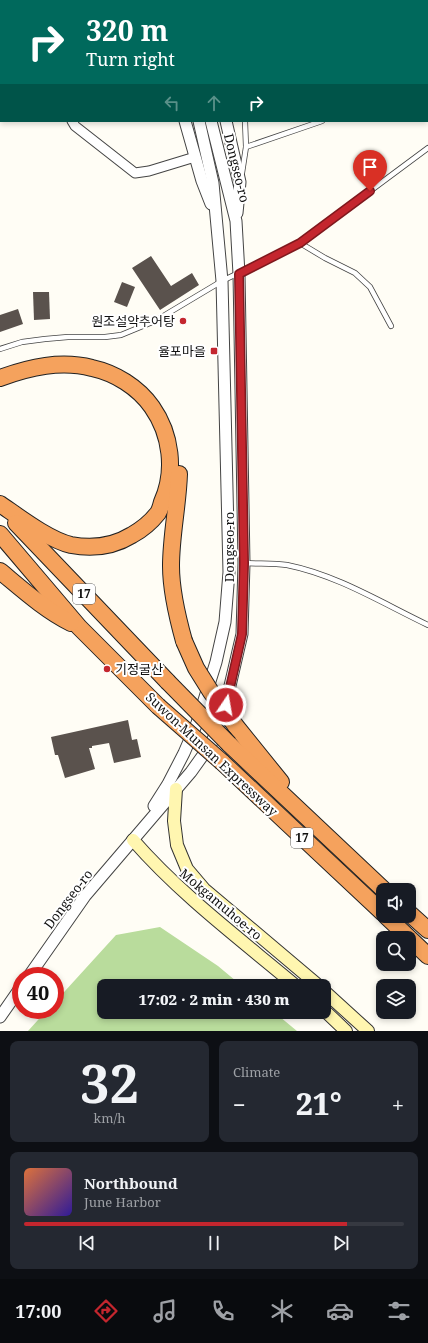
<!DOCTYPE html>
<html lang="en">
<head>
<meta charset="utf-8">
<style>
	:root { --surface:#171b24; --page:#242831; --text:#f1f3f6; --muted:#9ea1a6; --line:#363941; --accent:#c4262e }
	body { margin:0; font-family:"Noto Serif","Noto Sans KR",serif; background:var(--page); color:var(--text); height:100vh; display:flex; flex-direction:column; font-size:15px; white-space:nowrap }
	* { box-sizing:border-box; margin:0 }
	p { font-size:13px; color:var(--muted) }
	.icon { flex:none; width:22px; height:22px; fill:none; stroke:currentColor; stroke-width:2; stroke-linecap:round; stroke-linejoin:round }
	.map { position:relative; height:1031px; overflow:hidden }
	.details { display:flex; flex-direction:column; gap:10px; padding:10px; background:#0d0f14; flex:1 }
	.details>* { flex:none }
	.banner { position:absolute; left:0px; top:0px; width:428px; height:122px; box-shadow:0 2px 6px #0003; background:#00695c; color:#fff; overflow:hidden }
	.buttons { position:absolute; left:376px; top:883px; display:grid; gap:8px }
	.buttons a { display:grid; place-items:center; width:40px; height:40px; border-radius:8px; background:var(--surface); box-shadow:0 2px 6px #0003; font-size:20px }
	.speed { position:absolute; left:12px; top:967px; display:flex; gap:8px; font-size:20px; font-weight:700; text-align:center }
	.speed>* { display:grid; place-content:center; width:52px; height:52px; border-radius:50%; background:var(--surface); box-shadow:0 2px 6px #0003; line-height:1 }
	.speed .limit { border:6px solid #d22; background:#fff; color:#111 }
	.pin { position:absolute; display:grid; place-items:center; width:34px; height:34px; color:#fff; margin:-41px -17px; border-radius:50% 50% 50% 0; rotate:-45deg; box-shadow:0 0 4px #0007 }
	.pin .icon { rotate:45deg }
	.me { position:absolute; width:44px; margin:-22px; rotate:12deg; stroke-linejoin:round; filter:drop-shadow(0 0 3px #0008) }
	.turn { display:flex; align-items:center; gap:14px; height:84px; padding:0 20px; font-size:18px }
	.turn .icon { width:52px; height:52px; stroke-width:2.5 }
	.turn b { display:block; font-size:28px; line-height:34px }
	.lanes { display:flex; align-items:center; height:38px; padding:0 20px; background:#0003; justify-content:center; gap:20px; direction:ltr }
	.lanes .off { opacity:.35 }
	.big { font-size:30px; font-weight:800; line-height:1.1 }
	.details .widget { flex:1; display:flex; flex-direction:column; justify-content:center; gap:6px; min-width:0; padding:0 14px; border-radius:8px; background:var(--page) }
	.details .dial { align-items:center; gap:0 }
	.dial b { font-size:52px; line-height:1 }
	.song { display:flex; align-items:center; gap:12px }
	.cover { width:48px; height:48px; border-radius:6px; background:linear-gradient(135deg,hsl(20 70% 55%),hsl(250 70% 35%)) }
	.played { height:4px; border-radius:2px; background:linear-gradient(90deg,var(--accent) 85%,var(--line) 85%) }
	.keys { display:flex; justify-content:space-around; direction:ltr }
	.heat { display:flex; justify-content:space-between; align-items:center; font-size:22px; direction:ltr }
	.details .tiles { flex:1; display:grid; gap:10px; grid-template-columns:1fr 1fr }
	.widget:last-child { grid-column:span 2 }
	.trip { position:absolute; left:97px; top:979px; width:234px; height:40px; border-radius:8px; background:var(--surface); box-shadow:0 2px 6px #0003; font-weight:800; line-height:40px; text-align:center }
	.dock { display:flex; height:64px; justify-content:space-around; align-items:center; background:#090b0e; color:var(--muted) }
	.dock .icon { width:28px; height:28px }
	.dock .active { color:var(--accent) }
	.dock b { font-size:18px; color:var(--text) }
	.map>svg:first-child { display:block }
	.forest { fill:#b9dc9c }
	.building { fill:#5a524d }
	.lines { fill:none; stroke-linecap:round; stroke-linejoin:round }
	.service-casing { stroke:#444; stroke-width:6 }
	.minor-casing { stroke:#444; stroke-width:11 }
	.tertiary-casing { stroke:#444; stroke-width:13 }
	.secondary-casing { stroke:#333; stroke-width:14 }
	.motorway-casing { stroke:#222; stroke-width:18 }
	.service { stroke:#fff; stroke-width:4.5 }
	.minor { stroke:#fff; stroke-width:9 }
	.tertiary { stroke:#fff; stroke-width:11 }
	.secondary { stroke:#fff6b0; stroke-width:12 }
	.motorway { stroke:#f5a25d; stroke-width:16 }
	.motorway-bridge-casing { stroke:#222; stroke-width:18; stroke-linecap:butt }
	.motorway-bridge { stroke:#f5a25d; stroke-width:16 }
	.route-casing { stroke:#7f191e; stroke-width:10 }
	.route { stroke:#c4262e; stroke-width:7 }
	.poi-dot { fill:#c4262e; stroke:#fff; stroke-width:1.5 }
	.labels { text-anchor:middle; stroke-width:4; stroke-linejoin:round; paint-order:stroke }
	.shield { fill:#fff; stroke:#585858; stroke-width:1 }
	.shield-label { font-size:12px; font-weight:bold; fill:#111 }
	.street-label { font-size:13px; fill:#111; stroke:#fff }
	.poi-label { font-size:13px; fill:#111; stroke:#fff; text-anchor:end }
</style>
</head>
<body>
<div class="map">
<svg width="428" height="1031" viewBox="0 0 428 1031">
	<rect width="100%" height="100%" fill="#fffdf5"/>
	<path class="forest" d="M160 927 218 966 242 986H104V1012H274L297 1031H28L47 1010H55V1002L116 935Z"/>
	<g class="building">
		<path d="M151 256 171 286 192 273 199 285 160 310 132 268Z"/>
		<path d="M122 282 135 287 127 307 114 302Z"/>
		<path d="M33 292H49L50 319 34 320Z"/>
		<path d="M18 309 23 324 0 332V315Z"/>
		<path d="M128 720 132 740 137 739 141 757 114 763 109 743 92 746V748H89L95 769 65 778 58 755H55L51 737Z"/>
	</g>
	<g class="lines">
		<g class="service-casing">
			<g id="service">
				<path d="M225 0V1"/>
				<path d="M245 121 246 147"/>
				<path d="M242 173 246 147 322 121"/>
				<path d="M300 243 325 258 355 273 370 287 391 326"/>
				<path d="M0 349 22 342 45 339 68 337H105L121 335 155 321 222 281 300 243 428 148"/>
				<path d="M244 563C258 564 273 563 287 565 337 575 382 603 428 625"/>
			</g>
		</g>
		<g class="minor-casing">
			<path id="minor" d="M72 121 75 126 135 173 149 171 195 157"/>
		</g>
		<g class="tertiary-casing">
			<g id="tertiary">
				<path d="M143 0V1"/>
				<path d="M157 0V1"/>
				<path d="M169 0V1"/>
				<path d="M186 0V1"/>
				<path d="M185 121 202 181 211 204"/>
				<path d="M226 121 240 182 237 213"/>
				<path d="M154 806 168 784 184 753 197 723 206 694 216 662 225 622 229 572 222 281 213 183 199 121"/>
				<path d="M29 976 85 896 191 772 211 744 223 716 242 634 244 563 239 274 236 221 211 121"/>
				<path d="M0 1017 21 987"/>
			</g>
		</g>
		<g class="secondary-casing">
			<g id="secondary">
				<path d="M176 789 174 821 177 845 187 869 204 889 319 986"/>
				<path d="M133 840C181 895 240 939 296 986"/>
				<path d="M324 991 368 1031"/>
				<path d="M324 1010 346 1031"/>
			</g>
		</g>
		<g class="motorway-casing">
			<g id="motorway">
				<path d="M0 378C30 367 61 360 92 368 115 373 138 387 152 407 171 434 176 471 162 502 161 506 160 510 158 513 151 522 141 530 132 535 114 546 92 549 71 545 49 540 19 517 0 504"/>
				<path d="M179 474C178 505 171 535 171 566 171 591 177 616 184 641"/>
				<path d="M16 523 168 682"/>
				<path d="M0 534 79 627 158 706"/>
				<path d="M0 571C23 590 45 610 71 623"/>
				<path d="M235 725 281 782"/>
				<path d="M229 744 384 890"/>
				<path d="M222 762 383 913"/>
				<path d="M409 913 428 930"/>
				<path d="M386 916 428 956"/>
			</g>
		</g>
		<use href="#service" class="service"/>
		<use href="#minor" class="minor"/>
		<use href="#tertiary" class="tertiary"/>
		<use href="#secondary" class="secondary"/>
		<use href="#motorway" class="motorway"/>
		<g class="motorway-bridge-casing">
			<g id="motorway-bridge">
				<path d="M184 641 196 668 211 692 235 725"/>
				<path d="M168 682 229 744"/>
				<path d="M158 706 222 762"/>
			</g>
		</g>
		<use href="#motorway-bridge" class="motorway-bridge"/>
	</g>
	<g class="lines">
		<g class="route-casing">
			<path id="route" d="M226 705 242 634 244 563 239 274 300 243 370 191"/>
		</g>
		<use href="#route" class="route"/>
	</g>
	<g class="poi-dot">
		<circle cx="183" cy="321" r="4"/>
		<rect x="210" y="347" width="8" height="8" rx="2"/>
		<circle cx="107" cy="669" r="4"/>
	</g>
	<g class="labels">
		<g class="shield">
			<rect x="73" y="584" width="22" height="20" rx="3"/>
			<rect x="291" y="828" width="22" height="20" rx="3"/>
		</g>
		<g class="shield-label">
			<text x="84" y="598">17</text>
			<text x="302" y="842">17</text>
		</g>
		<g class="street-label">
			<text transform="translate(237 168) rotate(76)" y="5">Dongseo-ro</text>
			<text transform="translate(229 547) rotate(-90)" y="5">Dongseo-ro</text>
			<text transform="translate(212 754) rotate(43)" y="5">Suwon-Munsan Expressway</text>
			<text transform="translate(68 899) rotate(-53)" y="5">Dongseo-ro</text>
			<text transform="translate(221 904) rotate(40)" y="5">Mokgamuhoe-ro</text>
		</g>
		<g class="poi-label">
			<text x="175" y="326">원조설악추어탕</text>
			<text x="206" y="356">율포마을</text>
			<text x="115" y="674" text-anchor="start">기정굴산</text>
		</g>
	</g>
</svg>
<div class="buttons">
<a><svg class="icon" aria-label="sound" viewBox="0 0 24 24"><path d="M4 9h4l5-4v14l-5-4H4zM17 9q2 3 0 6"/></svg></a>
<a><svg class="icon" aria-label="search" viewBox="0 0 24 24"><circle cx="10" cy="10" r="6"/><path d="M15 15l6 6"/></svg></a>
<a><svg class="icon" aria-label="layers" viewBox="0 0 24 24"><path d="M12 4l9 5-9 5-9-5zM3 14l9 5 9-5"/></svg></a>
</div>
<div class="speed"><div class="limit">40</div></div>
<div class="pin" style="left:370px;top:191px;background:#d93025"><svg class="icon" aria-label="arrive" viewBox="0 0 24 24"><path d="M6 21V4h12l-3 4 3 4H6"/></svg></div>
<svg class="me" style="left:226px;top:705px" viewBox="-20 -20 40 40"><circle r="17" fill="#c4262e" stroke="#fff" stroke-width="3"/><path d="M0-11L8 9 0 5-8 9z" fill="#fff"/></svg>
<div class="trip">17:02 · 2 min · 430 m</div>
<div class="banner">
<div class="turn"><svg class="icon" aria-label="right" viewBox="0 0 24 24"><path d="M7 20v-9h11M14 6l5 5-5 5"/></svg><div><b>320 m</b>Turn right</div></div>
<div class="lanes"><svg class="icon off" aria-label="left" viewBox="0 0 24 24"><path d="M17 20v-9H6M10 6l-5 5 5 5"/></svg><svg class="icon off" aria-label="ahead" viewBox="0 0 24 24"><path d="M12 20V5M6 11l6-6 6 6"/></svg><svg class="icon" aria-label="right" viewBox="0 0 24 24"><path d="M7 20v-9h11M14 6l5 5-5 5"/></svg></div>
</div>
</div>
<section class="details">
<div class="tiles">
<div class="widget dial"><b>32</b><p>km/h</p></div>
<div class="widget"><p>Climate</p>
<div class="heat"><a>−</a><b class="big">21°</b><a>+</a></div>
</div>
<div class="widget">
<div class="song"><i class="cover"></i><div><b>Northbound</b><p>June Harbor</p></div></div>
<div class="played"></div>
<div class="keys"><svg class="icon" aria-label="previous" viewBox="0 0 24 24"><path d="M18 5L8 12l10 7zM5 5v14"/></svg><svg class="icon" aria-label="pause" viewBox="0 0 24 24"><path d="M8 5v14M16 5v14"/></svg><svg class="icon" aria-label="next" viewBox="0 0 24 24"><path d="M6 5l10 7-10 7zM19 5v14"/></svg></div>
</div>
</div>
</section>
<nav class="dock">
<b>17:00</b>
<svg class="icon active" aria-label="directions" viewBox="0 0 24 24"><path d="M12 3l9 9-9 9-9-9zM9 14v-3h6M13 9l2 2-2 2"/></svg>
<svg class="icon" aria-label="music" viewBox="0 0 24 24"><path d="M9 18V5l10-2v13"/><circle cx="6" cy="18" r="3"/><circle cx="16" cy="16" r="3"/></svg>
<svg class="icon" aria-label="phone" viewBox="0 0 24 24"><path d="M5 4h4l2 5-3 2q2 4 5 5l2-3 5 2v4C11 20 4 13 5 4z"/></svg>
<svg class="icon" aria-label="climate" viewBox="0 0 24 24"><path d="M12 3v18M4 7l16 10M4 17L20 7"/></svg>
<svg class="icon" aria-label="car" viewBox="0 0 24 24"><path d="M5 17H2v-5l4-1 3-4h7l3 4 3 1v5h-3M9 17h6M6 11h13"/><circle cx="7" cy="17" r="2"/><circle cx="17" cy="17" r="2"/></svg>
<svg class="icon" aria-label="filters" viewBox="0 0 24 24"><path d="M4 7h16M4 17h16"/><circle cx="9" cy="7" r="2"/><circle cx="15" cy="17" r="2"/></svg>
</nav>
</body>
</html>
